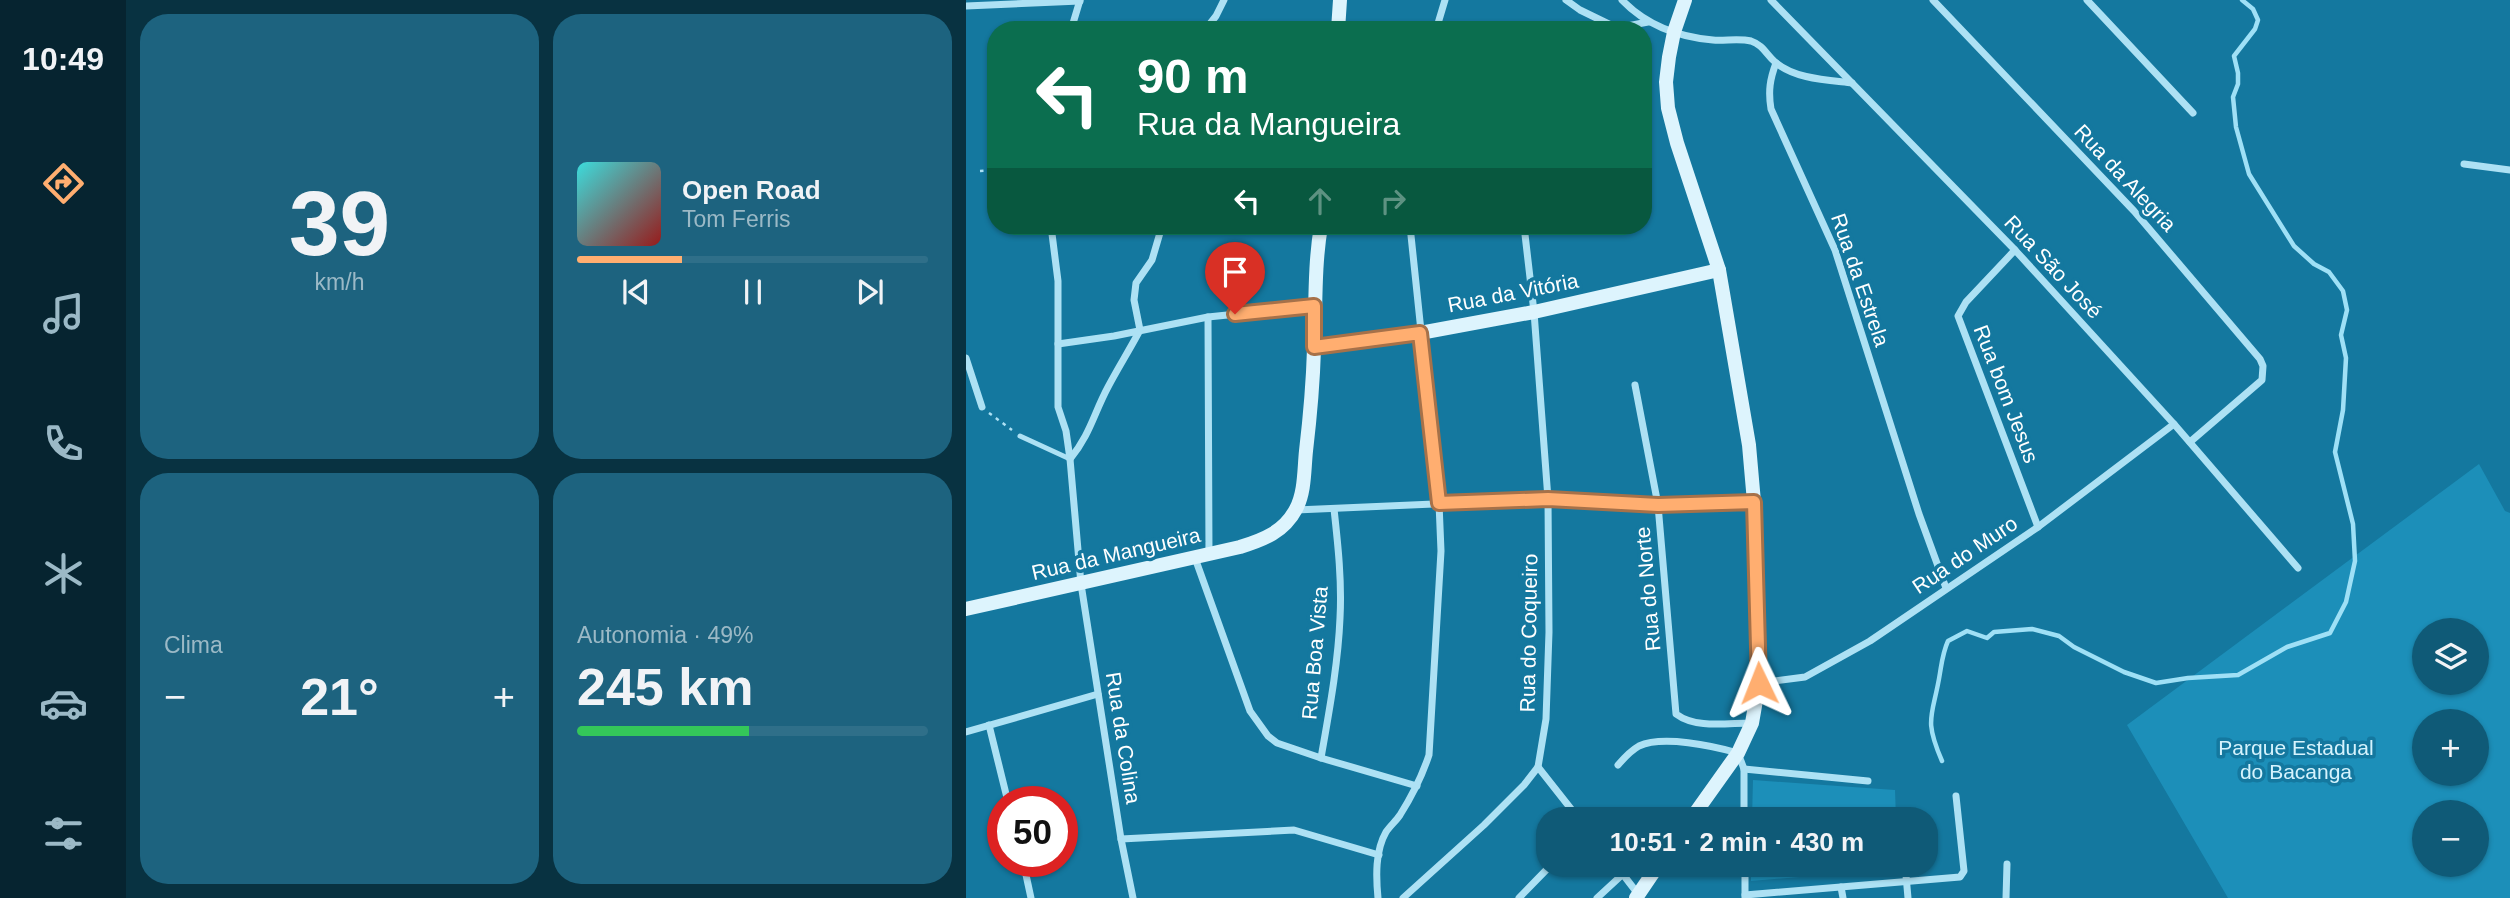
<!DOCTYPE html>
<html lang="pt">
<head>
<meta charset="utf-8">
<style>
	:root { --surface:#0f5a77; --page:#1d637f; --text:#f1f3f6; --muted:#9bb9c6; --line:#2f6f89; --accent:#ffae70 }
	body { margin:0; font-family:Helvetica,sans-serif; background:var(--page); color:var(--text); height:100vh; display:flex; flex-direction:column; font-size:26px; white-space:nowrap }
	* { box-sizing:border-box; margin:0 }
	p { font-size:23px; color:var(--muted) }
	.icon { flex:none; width:38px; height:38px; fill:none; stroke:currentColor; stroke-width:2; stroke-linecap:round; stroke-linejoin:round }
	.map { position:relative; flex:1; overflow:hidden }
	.sheet { display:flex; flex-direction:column; gap:14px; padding:14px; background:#083241; width:840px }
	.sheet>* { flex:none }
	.banner { position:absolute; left:21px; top:21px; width:665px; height:214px; border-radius:28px; box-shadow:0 2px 5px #0004; background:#0b6e4f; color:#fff; overflow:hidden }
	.buttons { position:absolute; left:1446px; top:618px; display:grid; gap:14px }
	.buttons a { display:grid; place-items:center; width:77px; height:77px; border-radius:50%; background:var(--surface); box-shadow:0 2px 5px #0004; font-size:35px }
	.speed { position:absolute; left:21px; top:786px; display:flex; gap:14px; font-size:35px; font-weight:700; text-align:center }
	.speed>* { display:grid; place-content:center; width:91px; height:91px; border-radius:50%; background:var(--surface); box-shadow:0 2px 5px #0004; line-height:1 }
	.speed .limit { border:10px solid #d22; background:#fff; color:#111 }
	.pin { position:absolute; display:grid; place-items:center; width:60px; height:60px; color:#fff; margin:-72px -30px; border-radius:50% 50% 50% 0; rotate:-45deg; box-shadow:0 0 7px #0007 }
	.pin .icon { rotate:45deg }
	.me { position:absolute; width:77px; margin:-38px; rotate:358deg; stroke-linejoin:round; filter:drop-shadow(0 0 5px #0008) }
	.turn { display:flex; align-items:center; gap:24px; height:147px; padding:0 35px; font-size:32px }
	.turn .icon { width:91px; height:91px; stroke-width:2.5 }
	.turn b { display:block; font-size:49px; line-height:60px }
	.lanes { display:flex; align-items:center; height:66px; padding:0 35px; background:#0003; justify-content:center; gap:35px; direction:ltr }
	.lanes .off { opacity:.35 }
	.big { font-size:52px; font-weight:600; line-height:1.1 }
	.sheet .widget { flex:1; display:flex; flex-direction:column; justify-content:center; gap:10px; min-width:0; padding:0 24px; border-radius:28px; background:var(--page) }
	.sheet .dial { align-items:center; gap:0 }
	.dial b { font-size:91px; line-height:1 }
	.song { display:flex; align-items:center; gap:21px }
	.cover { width:84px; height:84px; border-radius:10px; background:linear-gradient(135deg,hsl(180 70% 55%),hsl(0 70% 35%)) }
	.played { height:7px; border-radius:4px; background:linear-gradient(90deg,var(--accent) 30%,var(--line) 30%) }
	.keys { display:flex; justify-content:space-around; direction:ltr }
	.heat { display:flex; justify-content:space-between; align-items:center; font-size:38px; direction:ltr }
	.charge { height:10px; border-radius:5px; background:linear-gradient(90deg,#34c759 49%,var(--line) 0) }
	.sheet .tiles { flex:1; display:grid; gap:14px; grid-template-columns:repeat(2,1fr) }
	.trip { position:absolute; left:570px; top:807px; width:402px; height:70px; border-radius:28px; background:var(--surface); box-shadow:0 2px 5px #0004; font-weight:600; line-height:70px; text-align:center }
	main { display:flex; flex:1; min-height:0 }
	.tabs { display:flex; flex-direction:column; width:126px; justify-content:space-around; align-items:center; background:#062430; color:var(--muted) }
	.tabs .icon { width:49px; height:49px }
	.tabs .active { color:var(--accent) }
	.tabs b { font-size:32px; color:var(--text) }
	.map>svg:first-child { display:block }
	.green { fill:#1c8fb9; fill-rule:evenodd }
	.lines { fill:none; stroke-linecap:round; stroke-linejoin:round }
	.stream { stroke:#9fe0f6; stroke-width:4.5 }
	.path { stroke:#ade1f4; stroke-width:2.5; stroke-dasharray:3.5 5; stroke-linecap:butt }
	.lane { stroke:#ade1f4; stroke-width:5 }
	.street { stroke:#ade1f4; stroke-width:7 }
	.secondary { stroke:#ddf4fd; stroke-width:14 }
	.route-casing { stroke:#a67149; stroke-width:18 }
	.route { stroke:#ffae70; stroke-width:12 }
	.labels { text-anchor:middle; stroke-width:7; stroke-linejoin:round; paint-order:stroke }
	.street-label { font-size:21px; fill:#fff; stroke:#14789f }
	.park-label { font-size:21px; fill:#d5f3fd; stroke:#14789f }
</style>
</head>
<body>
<main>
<nav class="tabs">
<b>10:49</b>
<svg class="icon active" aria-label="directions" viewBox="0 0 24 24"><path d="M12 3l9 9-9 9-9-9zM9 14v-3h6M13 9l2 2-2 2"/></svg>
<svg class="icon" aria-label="music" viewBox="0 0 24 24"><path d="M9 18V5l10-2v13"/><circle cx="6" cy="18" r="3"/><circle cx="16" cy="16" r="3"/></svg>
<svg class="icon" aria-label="phone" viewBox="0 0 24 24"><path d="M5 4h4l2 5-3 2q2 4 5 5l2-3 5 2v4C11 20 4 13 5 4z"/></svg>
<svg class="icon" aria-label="climate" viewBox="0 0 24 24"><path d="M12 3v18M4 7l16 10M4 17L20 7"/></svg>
<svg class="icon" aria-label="car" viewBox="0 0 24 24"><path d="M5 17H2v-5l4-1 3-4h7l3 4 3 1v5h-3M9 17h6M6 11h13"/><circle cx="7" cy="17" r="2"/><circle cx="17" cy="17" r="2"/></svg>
<svg class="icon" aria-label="filters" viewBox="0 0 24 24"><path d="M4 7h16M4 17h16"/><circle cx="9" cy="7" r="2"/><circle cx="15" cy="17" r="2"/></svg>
</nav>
<section class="sheet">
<div class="tiles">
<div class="widget dial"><b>39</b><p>km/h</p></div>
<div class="widget">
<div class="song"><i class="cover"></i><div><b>Open Road</b><p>Tom Ferris</p></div></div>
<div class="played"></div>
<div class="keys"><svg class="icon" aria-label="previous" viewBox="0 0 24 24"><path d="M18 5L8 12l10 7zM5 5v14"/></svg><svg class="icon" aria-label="pause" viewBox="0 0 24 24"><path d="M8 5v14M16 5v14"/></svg><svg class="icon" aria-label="next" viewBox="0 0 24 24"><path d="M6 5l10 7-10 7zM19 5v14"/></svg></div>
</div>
<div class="widget"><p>Clima</p>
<div class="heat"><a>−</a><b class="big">21°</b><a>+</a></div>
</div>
<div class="widget"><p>Autonomia · 49%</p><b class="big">245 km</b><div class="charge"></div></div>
</div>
</section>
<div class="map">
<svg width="1544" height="898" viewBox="0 0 1544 898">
	<rect width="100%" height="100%" fill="#14789f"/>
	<g class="green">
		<path d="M1513 464 1539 511 1544 513V898H1262L1161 725ZM1458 630H1510V682H1458ZM1458 721H1510V774H1458ZM1458 812H1510V864H1458Z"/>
		<path d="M787 780 929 790 930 819H786Z"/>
		<path d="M785 865 931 864V869L785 881Z"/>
	</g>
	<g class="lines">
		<path class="stream" d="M976 761C957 717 967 717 974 673 976 661 977 652 982 641L1001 631 1021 638 1028 632 1066 629 1093 636 1108 647 1158 672 1190 683 1222 678 1272 675 1321 647 1364 633 1380 602 1389 561 1387 524 1369 452 1377 410 1380 358 1375 335 1381 310 1377 291 1363 272 1348 264 1328 246 1283 174 1270 127 1267 97 1272 84V73L1268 56 1289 29 1292 20 1287 9 1276 0"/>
		<g class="path">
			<path d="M14 171 30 170"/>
			<path d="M23 413 46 430"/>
		</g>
		<path class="lane" d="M54 436 104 459"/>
		<g class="street">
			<path d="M600 0 614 10 651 28 682 22"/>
			<path d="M656 0C680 25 713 37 747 40 759 41 773 38 785 41 797 45 800 54 809 62 829 79 861 80 886 83"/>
			<path d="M805 0 1049 250 1208 424 1332 568"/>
			<path d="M967 0 1168 211 1294 359 1297 366 1296 380 1224 442"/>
			<path d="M1121 0 1227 113"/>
			<path d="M0 6 114 1"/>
			<path d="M105 30 114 0"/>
			<path d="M239 30 250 16 258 0"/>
			<path d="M470 30 479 0"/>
			<path d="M810 63C804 79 802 91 805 109L869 250 953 514 980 588"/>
			<path d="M1498 164 1544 170"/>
			<path d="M85 226 92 281V407L100 431 104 459 115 584 155 839 167 898"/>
			<path d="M1049 250 1000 302 992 316 1072 527"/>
			<path d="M242 317 243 555"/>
			<path d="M92 344 148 336 242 317 348 306"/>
			<path d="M0 358 16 407"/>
			<path d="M669 385 692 505 710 714C730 729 761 723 785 723"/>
			<path d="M104 459C124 435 128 413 142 387 152 368 164 349 174 330L168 300 170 283 186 260 196 226"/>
			<path d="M330 510 582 499 692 505 788 502"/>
			<path d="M229 558 284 711 302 736 311 743 355 758 451 786"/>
			<path d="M793 683 839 677 904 641 1072 527 1208 424"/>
			<path d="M23 725 42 802"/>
			<path d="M0 732 132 694"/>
			<path d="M355 758C363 712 372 665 374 618 376 582 372 545 368 509"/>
			<path d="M652 765C658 758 664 751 673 746 697 735 747 746 772 753L778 769V819"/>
			<path d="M572 767 613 819"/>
			<path d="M778 769 902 781"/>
			<path d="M155 839 328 830 413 855"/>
			<path d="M57 861 65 898"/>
			<path d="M649 864 672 894"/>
			<path d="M779 864V898"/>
			<path d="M939 864 942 898"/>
			<path d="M875 887 877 898"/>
			<path d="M779 895 994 877 998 871 990 796"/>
			<path d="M412 898C410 877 409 851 420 832 424 826 430 821 434 815 446 796 456 776 463 755L475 551 473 503 444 226"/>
			<path d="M437 898 518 825 558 785 572 767 580 719 583 632 582 499 568 312 558 226"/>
			<path d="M553 898 586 864"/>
			<path d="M631 898 657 874"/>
			<path d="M1040 898 1041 864"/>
		</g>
		<g class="secondary">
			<path d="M719 0 708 32 703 57 700 82 702 108 711 143 753 270 783 445 788 502 793 683 786 723 772 753 725 819"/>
			<path d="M372 30 374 0"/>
			<path d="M348 347 454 333 568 312 753 270"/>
			<path d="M0 609 274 547C297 540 318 532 330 509 339 492 338 470 340 451 344 417 347 383 348 349 350 308 348 267 355 226"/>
			<path d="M670 898 693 864"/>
		</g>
	</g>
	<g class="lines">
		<g class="route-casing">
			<path id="route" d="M269 314 348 306V347L454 333 473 503 582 499 692 505 788 502 793 683"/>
		</g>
		<use href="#route" class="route"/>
	</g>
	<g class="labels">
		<g class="street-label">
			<text transform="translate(1159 178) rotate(47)" y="7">Rua da Alegria</text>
			<text transform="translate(1087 267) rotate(47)" y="7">Rua São José</text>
			<text transform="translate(894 280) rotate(71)" y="7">Rua da Estrela</text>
			<text transform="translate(547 293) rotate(-11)" y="7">Rua da Vitória</text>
			<text transform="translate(1040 394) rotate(69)" y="7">Rua bom Jesus</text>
			<text transform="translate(150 554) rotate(-13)" y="7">Rua da Mangueira</text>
			<text transform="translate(999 555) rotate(-34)" y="7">Rua do Muro</text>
			<text transform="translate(682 589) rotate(-95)" y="7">Rua do Norte</text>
			<text transform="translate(563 633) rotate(-89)" y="7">Rua do Coqueiro</text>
			<text transform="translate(349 653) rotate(-85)" y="7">Rua Boa Vista</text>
			<text transform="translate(157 738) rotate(81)" y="7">Rua da Colina</text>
		</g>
		<g class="park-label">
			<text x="1330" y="755">Parque Estadual<tspan x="1330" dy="24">do Bacanga</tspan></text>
		</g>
	</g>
</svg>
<div class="buttons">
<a><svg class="icon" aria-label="layers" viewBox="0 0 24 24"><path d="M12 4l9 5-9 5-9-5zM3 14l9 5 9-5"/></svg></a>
<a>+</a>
<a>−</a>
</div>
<div class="speed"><div class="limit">50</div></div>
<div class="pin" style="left:269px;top:314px;background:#d93025"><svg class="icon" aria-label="arrive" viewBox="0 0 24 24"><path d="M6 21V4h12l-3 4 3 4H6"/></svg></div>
<svg class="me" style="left:793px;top:683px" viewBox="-20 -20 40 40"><path d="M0-17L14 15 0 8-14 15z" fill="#ffae70" stroke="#fff" stroke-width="4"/></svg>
<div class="trip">10:51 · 2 min · 430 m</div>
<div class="banner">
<div class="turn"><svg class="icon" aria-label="left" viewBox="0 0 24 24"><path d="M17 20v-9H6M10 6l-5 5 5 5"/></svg><div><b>90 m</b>Rua da Mangueira</div></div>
<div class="lanes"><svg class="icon" aria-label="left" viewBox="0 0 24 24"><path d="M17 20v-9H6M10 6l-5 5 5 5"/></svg><svg class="icon off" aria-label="ahead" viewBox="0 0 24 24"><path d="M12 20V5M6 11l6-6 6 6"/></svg><svg class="icon off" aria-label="right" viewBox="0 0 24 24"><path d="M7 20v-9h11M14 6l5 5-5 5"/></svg></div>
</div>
</div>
</main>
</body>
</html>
